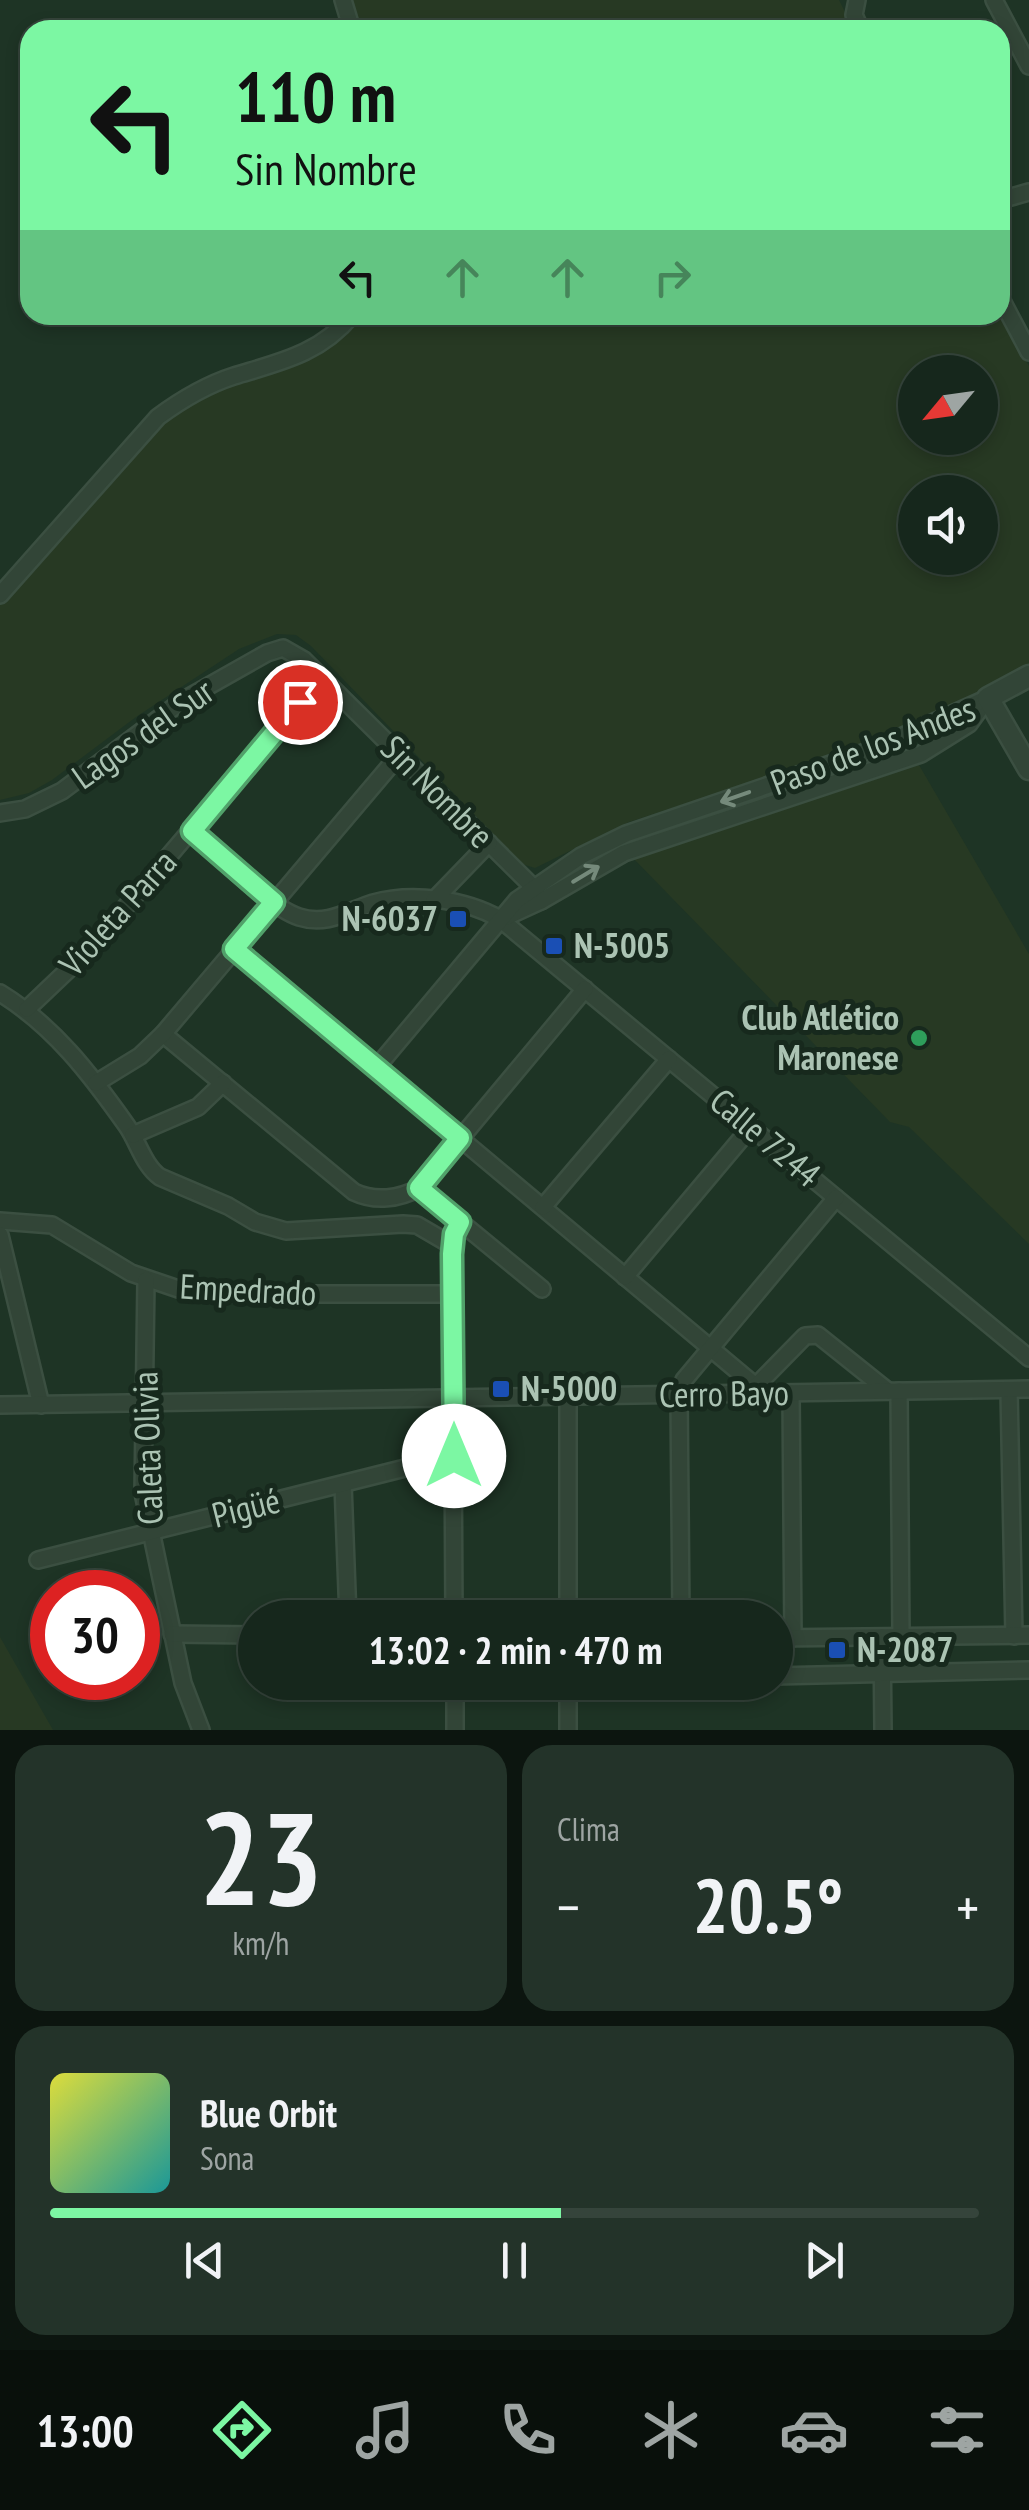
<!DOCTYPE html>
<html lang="es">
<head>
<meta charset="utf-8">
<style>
	:root { --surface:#16271c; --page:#233329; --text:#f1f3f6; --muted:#9ea5a3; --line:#35443b; --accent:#7cf7a3 }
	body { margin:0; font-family:"PT Sans Narrow",sans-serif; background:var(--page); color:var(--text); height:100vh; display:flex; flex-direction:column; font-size:38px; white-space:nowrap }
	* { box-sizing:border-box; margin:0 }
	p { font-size:32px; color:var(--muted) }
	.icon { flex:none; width:55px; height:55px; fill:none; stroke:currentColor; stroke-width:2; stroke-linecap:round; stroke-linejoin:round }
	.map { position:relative; height:1730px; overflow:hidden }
	.sheet { display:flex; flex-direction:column; gap:15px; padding:15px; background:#0c150f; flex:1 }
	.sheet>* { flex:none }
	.guide { position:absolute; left:20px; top:20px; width:990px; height:305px; border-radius:30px; box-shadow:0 5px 15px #0003,0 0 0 2px var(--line); background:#7cf7a3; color:#111; overflow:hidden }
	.needle { width:65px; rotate:241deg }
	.buttons { position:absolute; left:898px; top:355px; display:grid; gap:20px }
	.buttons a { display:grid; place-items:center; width:100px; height:100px; border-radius:50%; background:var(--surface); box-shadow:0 5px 15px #0003,0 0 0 2px var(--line); font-size:50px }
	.speed { position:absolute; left:30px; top:1570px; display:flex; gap:20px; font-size:50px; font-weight:700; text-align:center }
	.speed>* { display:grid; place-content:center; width:130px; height:130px; border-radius:50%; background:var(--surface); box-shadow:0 5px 15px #0003,0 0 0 2px var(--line); line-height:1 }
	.speed .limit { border:15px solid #d22; background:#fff; color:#111 }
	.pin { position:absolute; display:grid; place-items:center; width:85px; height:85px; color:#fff; margin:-42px; border:5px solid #fff; border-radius:50%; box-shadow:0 2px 10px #0007 }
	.me { position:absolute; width:110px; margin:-55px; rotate:0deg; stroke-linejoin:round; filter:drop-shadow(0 0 8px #0008) }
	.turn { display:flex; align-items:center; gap:35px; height:210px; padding:0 50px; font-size:45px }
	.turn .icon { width:130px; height:130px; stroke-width:2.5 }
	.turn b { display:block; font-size:70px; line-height:85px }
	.lanes { display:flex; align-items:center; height:95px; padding:0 50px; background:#0003; justify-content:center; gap:50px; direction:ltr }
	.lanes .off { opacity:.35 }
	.big { font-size:75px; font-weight:700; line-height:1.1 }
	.sheet .card { flex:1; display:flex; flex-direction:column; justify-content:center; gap:15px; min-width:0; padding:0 35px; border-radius:30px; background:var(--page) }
	.sheet .dial { align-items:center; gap:0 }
	.dial b { font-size:130px; line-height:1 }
	.song { display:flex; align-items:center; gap:30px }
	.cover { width:120px; height:120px; border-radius:15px; background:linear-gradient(135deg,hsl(60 70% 55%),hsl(180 70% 35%)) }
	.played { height:10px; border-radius:5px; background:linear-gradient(90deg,var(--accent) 55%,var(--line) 55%) }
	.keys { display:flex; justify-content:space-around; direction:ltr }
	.heat { display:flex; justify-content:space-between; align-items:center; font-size:55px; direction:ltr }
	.sheet .tiles { flex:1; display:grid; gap:15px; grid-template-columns:1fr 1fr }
	.card:last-child { grid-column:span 2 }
	.trip { position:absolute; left:238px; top:1600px; width:555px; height:100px; border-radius:50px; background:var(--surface); box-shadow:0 5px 15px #0003,0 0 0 2px var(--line); font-weight:700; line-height:100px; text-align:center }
	.dock { display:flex; height:160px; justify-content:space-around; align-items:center; background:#09100b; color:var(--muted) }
	.dock .icon { width:70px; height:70px }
	.dock .current { color:var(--accent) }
	.dock b { font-size:45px; color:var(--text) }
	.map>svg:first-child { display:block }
	.green { fill:#273923; fill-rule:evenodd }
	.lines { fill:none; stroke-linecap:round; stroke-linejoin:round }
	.minor-casing { stroke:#3b4f41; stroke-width:20 }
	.tertiary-casing { stroke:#3b4f41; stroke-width:25 }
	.minor { stroke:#324537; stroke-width:15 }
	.tertiary { stroke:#324537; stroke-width:20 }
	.oneway { stroke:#758a7b }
	.route-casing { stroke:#51a16a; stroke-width:25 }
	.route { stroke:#7cf7a3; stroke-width:18 }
	.transit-dot { fill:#1a4fb4; stroke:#17291d; stroke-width:4 }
	.leisure-dot { fill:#2e9e5b; stroke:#17291d; stroke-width:4 }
	.labels { text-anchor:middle; stroke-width:10; stroke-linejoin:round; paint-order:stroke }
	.street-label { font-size:35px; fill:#abc3b3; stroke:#17291d }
	.poi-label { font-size:35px; font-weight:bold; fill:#abc3b3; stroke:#17291d; text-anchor:start }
</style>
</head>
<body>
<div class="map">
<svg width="1029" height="1730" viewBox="0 0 1029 1730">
	<rect width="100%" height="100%" fill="#1e3425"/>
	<g class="green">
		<path d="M343 0H839L854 30H352Z"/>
		<path d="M1000 312 1029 366V668L967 700 849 751 629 822 535 868 522 864 311 646 296 635 277 634 239 649 136 717 52 780 29 793 0 800V595L176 403 283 363 352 315H1000ZM915 372H980V438H915ZM915 492H980V558H915Z"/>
		<path d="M919 765 1029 954V1244L909 1127 890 1122 633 858Z"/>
		<path d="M0 1637 53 1730H0Z"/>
	</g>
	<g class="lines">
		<g class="minor-casing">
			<g id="minor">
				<path d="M343 0 352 30"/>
				<path d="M857 0 854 15 861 30"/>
				<path d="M994 0 1029 66"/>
				<path d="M1000 200 1029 192"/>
				<path d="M1000 297 1029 352"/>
				<path d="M0 595 158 417C181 400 206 385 234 376 280 362 320 354 352 315"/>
				<path d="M0 813 25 809 62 791 182 701 267 653 283 648 304 660 532 886 541 901"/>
				<path d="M192 831C218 854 268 907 299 917 327 926 348 911 373 903 412 892 465 899 500 919L1029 1358"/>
				<path d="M434 900 489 843"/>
				<path d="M504 918 541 901 624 853 921 754 969 724 987 699"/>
				<path d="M234 949 764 1393"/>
				<path d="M0 993C54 1026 91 1075 127 1126 138 1142 144 1166 160 1177L228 1206 255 1222 286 1231 403 1224 417 1225 453 1246"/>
				<path d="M27 1009 89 950 321 677"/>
				<path d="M163 1034 354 1192C375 1202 399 1199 419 1188L585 989"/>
				<path d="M376 1068 517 900 581 856 626 834 874 749 988 698"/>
				<path d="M96 1083 140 1056 163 1034 400 754"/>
				<path d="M133 1135 198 1107 223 1083"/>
				<path d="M419 1188 542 1289"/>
				<path d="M543 1207 669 1059"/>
				<path d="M0 1221 52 1225 131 1273 193 1294H453"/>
				<path d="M0 1235 41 1405"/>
				<path d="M625 1277 751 1127"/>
				<path d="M146 1280 143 1493 183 1683 201 1730"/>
				<path d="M756 1386 805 1336 818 1335 888 1391"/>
				<path d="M1009 1390 1014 1636"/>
				<path d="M899 1391 901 1637"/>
				<path d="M791 1393 793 1638"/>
				<path d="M568 1396V1618"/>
				<path d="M0 1405 1029 1389"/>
				<path d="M343 1484 348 1618"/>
				<path d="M38 1560 453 1456"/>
				<path d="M454 1618 452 1255 454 1234 460 1222"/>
				<path d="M681 1618 679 1395 684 1380 836 1198"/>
				<path d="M172 1634 255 1635"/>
				<path d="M882 1637 883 1730"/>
				<path d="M775 1638 1029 1635"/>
				<path d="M775 1676 1029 1670"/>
				<path d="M455 1682V1730"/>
				<path d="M568 1682V1730"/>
				<path d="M568 1690 623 1688 662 1682"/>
			</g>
		</g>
		<g class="tertiary-casing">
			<path id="tertiary" d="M1029 676 988 698 1029 769"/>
		</g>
		<use href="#minor" class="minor"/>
		<use href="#tertiary" class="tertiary"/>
	</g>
	<defs><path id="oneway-shaft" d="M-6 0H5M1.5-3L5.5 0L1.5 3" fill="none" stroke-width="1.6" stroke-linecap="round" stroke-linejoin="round" transform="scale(2.5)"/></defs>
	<g class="oneway">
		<use href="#oneway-shaft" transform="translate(735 797) rotate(161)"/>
		<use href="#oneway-shaft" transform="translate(586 874) rotate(-31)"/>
	</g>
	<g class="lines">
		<g class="route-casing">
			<path id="route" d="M300 702 192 831 274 902 234 949 460 1138 419 1188 460 1222 454 1234 452 1254 454 1456"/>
		</g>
		<use href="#route" class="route"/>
	</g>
	<g class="transit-dot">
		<rect x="448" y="909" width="20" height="20" rx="5"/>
		<rect x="544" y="936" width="20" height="20" rx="5"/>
		<rect x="491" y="1379" width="20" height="20" rx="5"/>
		<rect x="827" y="1640" width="20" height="20" rx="5"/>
	</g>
	<circle class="leisure-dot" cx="919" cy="1038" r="10"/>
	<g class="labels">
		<g class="street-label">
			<text transform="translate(143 734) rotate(-35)" y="12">Lagos del Sur</text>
			<text transform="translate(873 746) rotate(-21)" y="12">Paso de los Andes</text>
			<text transform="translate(437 792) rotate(45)" y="12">Sin Nombre</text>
			<text transform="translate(118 913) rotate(-48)" y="12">Violeta Parra</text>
			<text transform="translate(765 1138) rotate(40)" y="12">Calle 7244</text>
			<text transform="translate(248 1290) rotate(3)" y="12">Empedrado</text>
			<text transform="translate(724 1394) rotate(-1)" y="12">Cerro Bayo</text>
			<text transform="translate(148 1448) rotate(-92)" y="12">Caleta Olivia</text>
			<text transform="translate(246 1508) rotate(-14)" y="12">Pigüé</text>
		</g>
		<g class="poi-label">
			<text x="438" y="931" text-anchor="end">N-6037</text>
			<text x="574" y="958">N-5005</text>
			<text x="899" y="1030" text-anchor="end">Club Atlético<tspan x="899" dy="40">Maronese</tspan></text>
			<text x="521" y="1401">N-5000</text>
			<text x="857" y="1662">N-2087</text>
		</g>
	</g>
</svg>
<div class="buttons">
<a><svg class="needle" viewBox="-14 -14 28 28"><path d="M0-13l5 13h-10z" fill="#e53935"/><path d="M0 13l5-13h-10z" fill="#9ea5a3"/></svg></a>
<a><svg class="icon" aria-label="sound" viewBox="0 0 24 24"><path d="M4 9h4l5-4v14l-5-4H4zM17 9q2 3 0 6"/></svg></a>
</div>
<div class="speed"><div class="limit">30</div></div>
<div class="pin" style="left:300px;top:702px;background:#d93025"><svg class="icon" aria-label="arrive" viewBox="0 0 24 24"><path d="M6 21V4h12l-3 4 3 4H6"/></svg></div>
<svg class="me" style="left:454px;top:1456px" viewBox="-20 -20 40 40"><circle r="19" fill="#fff"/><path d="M0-13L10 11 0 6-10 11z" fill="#7cf7a3"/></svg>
<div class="trip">13:02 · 2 min · 470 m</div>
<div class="guide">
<div class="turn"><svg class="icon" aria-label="left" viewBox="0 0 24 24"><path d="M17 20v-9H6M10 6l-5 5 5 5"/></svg><div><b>110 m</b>Sin Nombre</div></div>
<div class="lanes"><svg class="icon" aria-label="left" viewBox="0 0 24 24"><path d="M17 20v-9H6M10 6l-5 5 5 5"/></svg><svg class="icon off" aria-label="ahead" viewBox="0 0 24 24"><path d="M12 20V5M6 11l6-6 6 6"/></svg><svg class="icon off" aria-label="ahead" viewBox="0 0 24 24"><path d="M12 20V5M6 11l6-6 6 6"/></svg><svg class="icon off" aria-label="right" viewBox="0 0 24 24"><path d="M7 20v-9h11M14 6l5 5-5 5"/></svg></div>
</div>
</div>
<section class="sheet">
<div class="tiles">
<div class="card dial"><b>23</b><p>km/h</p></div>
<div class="card"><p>Clima</p>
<div class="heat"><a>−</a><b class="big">20.5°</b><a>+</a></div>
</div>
<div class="card">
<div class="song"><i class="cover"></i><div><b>Blue Orbit</b><p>Sona</p></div></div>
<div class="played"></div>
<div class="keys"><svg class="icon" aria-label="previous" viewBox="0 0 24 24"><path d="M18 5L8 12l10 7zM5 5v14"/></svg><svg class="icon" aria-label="pause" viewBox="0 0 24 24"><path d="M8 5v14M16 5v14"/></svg><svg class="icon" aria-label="next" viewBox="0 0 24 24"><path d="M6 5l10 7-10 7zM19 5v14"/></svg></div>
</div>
</div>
</section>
<nav class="dock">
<b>13:00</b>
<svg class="icon current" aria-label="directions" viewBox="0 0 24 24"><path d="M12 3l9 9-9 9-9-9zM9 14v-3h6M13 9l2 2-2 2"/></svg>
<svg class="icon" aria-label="music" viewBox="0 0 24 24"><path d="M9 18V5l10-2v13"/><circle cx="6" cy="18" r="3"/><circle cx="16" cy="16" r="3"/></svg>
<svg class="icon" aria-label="phone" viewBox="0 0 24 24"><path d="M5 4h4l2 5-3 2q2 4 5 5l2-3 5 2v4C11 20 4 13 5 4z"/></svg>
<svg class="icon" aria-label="climate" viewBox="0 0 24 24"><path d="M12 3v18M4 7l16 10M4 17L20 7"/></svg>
<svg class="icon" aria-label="car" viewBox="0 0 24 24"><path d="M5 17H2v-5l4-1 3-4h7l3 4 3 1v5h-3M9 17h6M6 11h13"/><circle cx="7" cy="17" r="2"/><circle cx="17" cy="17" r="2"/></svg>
<svg class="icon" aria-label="filters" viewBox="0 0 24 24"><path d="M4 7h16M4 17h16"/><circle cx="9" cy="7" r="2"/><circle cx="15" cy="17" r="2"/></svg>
</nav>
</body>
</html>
